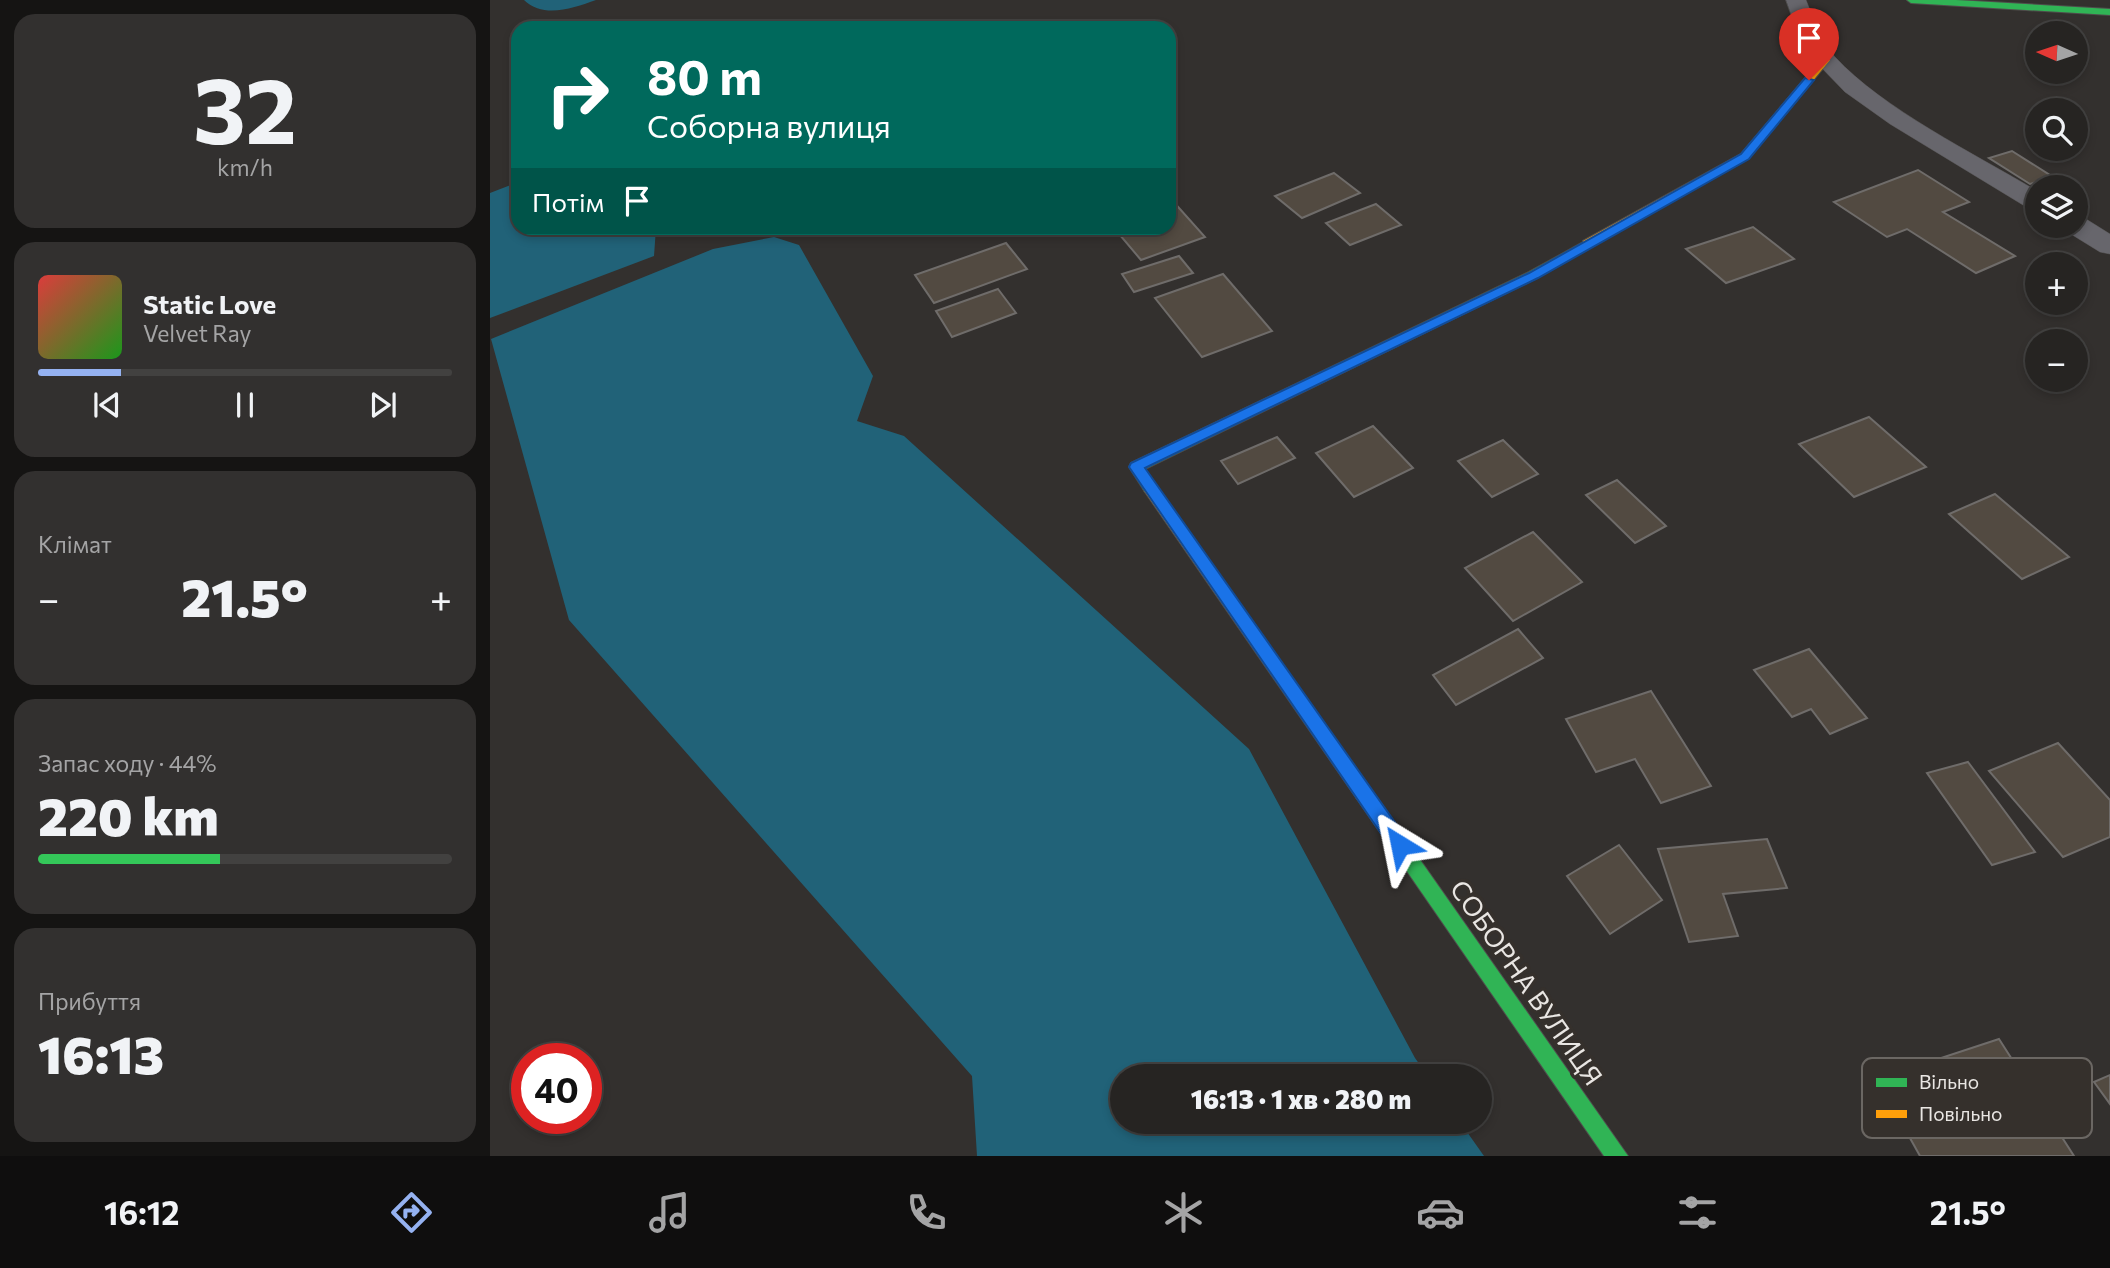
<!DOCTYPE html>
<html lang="uk">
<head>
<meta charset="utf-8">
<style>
	:root { --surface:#262422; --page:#32302f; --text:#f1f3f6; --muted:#a4a4a5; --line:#424140; --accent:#95b2f1 }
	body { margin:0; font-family:Commissioner,sans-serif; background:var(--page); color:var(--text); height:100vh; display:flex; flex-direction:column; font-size:26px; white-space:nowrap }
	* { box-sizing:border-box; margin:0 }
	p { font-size:23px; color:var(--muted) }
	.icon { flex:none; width:38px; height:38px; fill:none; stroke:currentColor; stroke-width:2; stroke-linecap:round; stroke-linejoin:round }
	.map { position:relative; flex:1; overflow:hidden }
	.side { display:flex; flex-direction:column; gap:14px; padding:14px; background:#151413; width:490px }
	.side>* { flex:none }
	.hud { position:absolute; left:21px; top:21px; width:665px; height:214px; border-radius:21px; box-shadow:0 4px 10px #0003,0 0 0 2px var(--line); background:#00695c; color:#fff; overflow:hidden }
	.needle { width:46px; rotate:273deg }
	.fabs { position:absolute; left:1535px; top:21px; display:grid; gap:14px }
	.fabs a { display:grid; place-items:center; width:63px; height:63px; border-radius:50%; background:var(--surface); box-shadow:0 4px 10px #0003,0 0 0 2px var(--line); font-size:35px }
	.speed { position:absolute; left:21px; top:1043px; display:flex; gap:14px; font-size:35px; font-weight:700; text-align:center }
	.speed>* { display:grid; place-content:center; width:91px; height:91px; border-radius:50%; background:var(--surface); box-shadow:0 4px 10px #0003,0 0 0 2px var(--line); line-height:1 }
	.speed .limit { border:10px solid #d22; background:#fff; color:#111 }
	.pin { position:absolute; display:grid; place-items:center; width:60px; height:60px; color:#fff; margin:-72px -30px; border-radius:50% 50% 50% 0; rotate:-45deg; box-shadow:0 0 7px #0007 }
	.pin .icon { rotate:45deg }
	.me { position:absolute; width:77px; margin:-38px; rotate:325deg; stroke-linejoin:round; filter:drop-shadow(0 0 5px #0008) }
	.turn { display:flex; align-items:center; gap:24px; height:147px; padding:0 21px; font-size:32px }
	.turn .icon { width:91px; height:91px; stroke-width:2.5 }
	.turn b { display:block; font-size:49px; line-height:60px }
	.then { display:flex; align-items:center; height:66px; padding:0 21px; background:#0003; gap:14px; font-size:26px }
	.big { font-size:52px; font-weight:800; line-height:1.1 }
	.side .widget { flex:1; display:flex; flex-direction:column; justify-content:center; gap:10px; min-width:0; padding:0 24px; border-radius:21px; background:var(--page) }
	.side .dial { align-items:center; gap:0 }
	.dial b { font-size:91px; line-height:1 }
	.song { display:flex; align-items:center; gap:21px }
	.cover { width:84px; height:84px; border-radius:10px; background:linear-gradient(135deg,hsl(0 70% 55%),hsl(120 70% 35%)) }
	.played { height:7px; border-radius:4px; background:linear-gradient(90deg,var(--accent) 20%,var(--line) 20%) }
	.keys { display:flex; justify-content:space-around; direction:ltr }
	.heat { display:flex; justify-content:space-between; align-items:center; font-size:38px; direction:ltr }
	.charge { height:10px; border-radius:5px; background:linear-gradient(90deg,#34c759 44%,var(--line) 0) }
	.trip { position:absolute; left:620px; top:1064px; width:382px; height:70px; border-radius:35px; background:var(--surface); box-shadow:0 4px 10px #0003,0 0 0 2px var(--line); font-weight:800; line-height:70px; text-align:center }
	.tabs { display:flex; height:112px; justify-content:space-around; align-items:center; background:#0f0e0e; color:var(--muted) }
	.tabs .icon { width:49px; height:49px }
	.tabs .on { color:var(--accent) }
	.tabs b { font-size:32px; color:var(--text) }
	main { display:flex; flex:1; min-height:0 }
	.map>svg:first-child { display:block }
	.water { fill:#216278 }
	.building { fill:#524a41; stroke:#6f6c6a; stroke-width:2 }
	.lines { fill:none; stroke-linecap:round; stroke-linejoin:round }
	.street-casing { stroke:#4f4d4c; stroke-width:1 }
	.fast-casing { stroke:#4f4d4c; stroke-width:2 }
	.slow-casing { stroke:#4f4d4c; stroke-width:2 }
	.street { fill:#67666c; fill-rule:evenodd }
	.fast { fill:#30b455; fill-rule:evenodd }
	.slow { fill:#ff9f0a; fill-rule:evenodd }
	.route { fill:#1a73e8; stroke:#114b97; stroke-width:2 }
	.labels { text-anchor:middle; stroke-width:7; stroke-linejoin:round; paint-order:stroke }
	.street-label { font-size:26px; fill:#e9e6e3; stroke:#35302c }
	.key { fill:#35302c; stroke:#6b6763; stroke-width:2 }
	.key-label { font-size:19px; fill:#e9e6e3 }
</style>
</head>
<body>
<main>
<section class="side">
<div class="widget dial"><b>32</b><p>km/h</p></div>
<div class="widget">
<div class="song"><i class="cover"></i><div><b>Static Love</b><p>Velvet Ray</p></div></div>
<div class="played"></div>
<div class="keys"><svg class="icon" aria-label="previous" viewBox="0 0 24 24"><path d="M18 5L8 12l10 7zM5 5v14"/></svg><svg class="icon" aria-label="pause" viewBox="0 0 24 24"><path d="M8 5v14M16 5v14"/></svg><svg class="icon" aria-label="next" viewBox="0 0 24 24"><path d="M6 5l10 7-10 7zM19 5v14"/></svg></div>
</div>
<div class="widget"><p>Клімат</p>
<div class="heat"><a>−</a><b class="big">21.5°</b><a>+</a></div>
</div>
<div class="widget"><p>Запас ходу · 44%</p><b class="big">220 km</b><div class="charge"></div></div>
<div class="widget"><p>Прибуття</p><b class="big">16:13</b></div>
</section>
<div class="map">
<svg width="1620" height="1156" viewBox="0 0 1620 1156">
	<rect width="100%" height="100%" fill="#33302e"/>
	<g class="water">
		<path d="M34 0H106C83 8 54 19 34 0Z"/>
		<path d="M28 182V228H166L164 256 0 318V193Z"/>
		<path d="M284 237 309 245 383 376 367 421 414 436 759 749 925 1058 938 1076H632V1122H970L994 1156H487L482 1076 79 620 1 339 223 249Z"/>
	</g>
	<g class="building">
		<path d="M1522 151 1563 177 1540 184 1499 158Z"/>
		<path d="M1428 170 1479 202 1453 212 1525 256 1486 273 1417 229 1397 237 1344 202Z"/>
		<path d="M844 173 870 193 812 218 785 196Z"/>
		<path d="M681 199 715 237 651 260 624 228H679Z"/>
		<path d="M886 204 911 225 860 245 836 223Z"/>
		<path d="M1263 227 1304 259 1236 283 1196 249Z"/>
		<path d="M516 243 537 269 444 303 425 275Z"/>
		<path d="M689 256 703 273 644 292 632 274Z"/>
		<path d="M733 274 782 331 712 357 665 298Z"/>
		<path d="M508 289 526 313 462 337 446 311Z"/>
		<path d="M1379 417 1436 467 1364 497 1309 444Z"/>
		<path d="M883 426 923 468 864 497 826 453Z"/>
		<path d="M787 437 805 458 748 484 731 461Z"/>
		<path d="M1013 440 1048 474 1002 497 968 461Z"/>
		<path d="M1127 480 1176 526 1145 543 1096 495Z"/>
		<path d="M1505 494 1579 557 1532 579 1459 514Z"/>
		<path d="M1043 532 1092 582 1023 621 975 568Z"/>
		<path d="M1028 629 1053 658 966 705 943 675Z"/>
		<path d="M1319 649 1377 718 1340 734 1321 709 1302 717 1264 670Z"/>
		<path d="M1161 691 1221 786 1171 803 1145 759 1106 772 1076 719Z"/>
		<path d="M1568 743 1620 800V837L1573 857 1499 771Z"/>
		<path d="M1478 762 1545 852 1502 865 1437 773Z"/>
		<path d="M1277 839 1297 888 1233 894 1248 936 1199 942 1168 849Z"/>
		<path d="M1129 845 1172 900 1120 934 1077 876Z"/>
		<path d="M1509 1039 1584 1156H1430L1387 1079Z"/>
		<path d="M1620 1075V1104L1604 1082Z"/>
	</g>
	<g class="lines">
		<g class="street-casing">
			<g id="street">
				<path d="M1296 0H1316C1324 20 1331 42 1345 57 1393 109 1485 154 1547 191V210L1538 208 1400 124 1355 92 1324 60 1308 34Z"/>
				<path d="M1586 217 1596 219 1620 234V254L1610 252 1576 231 1573 226H1586Z"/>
			</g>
		</g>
		<g class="fast-casing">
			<g id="fast">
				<path d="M1417 0H1466L1620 9V15L1421 3Z"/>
				<path d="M1097 240 1103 244 1101 247 1047 278 655 469 667 488 665 492H655L639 467 641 463 1039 272Z"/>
				<path d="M873 785 879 787 1138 1156H1114L867 799 864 793 867 787Z"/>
			</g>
		</g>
		<g class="slow-casing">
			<g id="slow">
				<path d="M1332 58 1340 60 1259 158 1101 247H1093V241L1251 154Z"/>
				<path d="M660 483 665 484 879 787 882 793 879 799 873 801 867 799 655 492 653 488 655 484Z"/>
			</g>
		</g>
		<use href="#street" class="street"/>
		<use href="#fast" class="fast"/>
		<use href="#slow" class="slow"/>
	</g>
	<path class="route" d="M1315 78 1324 80 1259 159 1048 278 655 468 916 838 919 845 916 851 910 854 903 851 639 467 641 463 1039 273 1251 154Z"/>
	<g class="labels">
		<g class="street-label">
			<text transform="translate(1036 983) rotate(55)" y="9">СОБОРНА ВУЛИЦЯ</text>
		</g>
	</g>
	<rect x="1372" y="1058" width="230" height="80" rx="10" class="key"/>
	<rect x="1386" y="1078" width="31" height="9" fill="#30b455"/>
	<rect x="1386" y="1110" width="31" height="8" fill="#ff9f0a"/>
	<g class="key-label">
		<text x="1429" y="1089">Вільно</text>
		<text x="1429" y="1121">Повільно</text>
	</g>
</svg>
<div class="fabs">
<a><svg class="needle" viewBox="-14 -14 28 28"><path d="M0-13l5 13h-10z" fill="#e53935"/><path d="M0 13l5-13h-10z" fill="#a4a4a5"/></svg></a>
<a><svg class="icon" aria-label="search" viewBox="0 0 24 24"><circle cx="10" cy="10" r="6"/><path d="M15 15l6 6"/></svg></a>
<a><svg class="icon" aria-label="layers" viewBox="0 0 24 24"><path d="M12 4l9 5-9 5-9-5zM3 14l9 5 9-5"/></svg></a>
<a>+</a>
<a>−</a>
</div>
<div class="speed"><div class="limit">40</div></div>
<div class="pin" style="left:1319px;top:80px;background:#d93025"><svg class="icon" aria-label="arrive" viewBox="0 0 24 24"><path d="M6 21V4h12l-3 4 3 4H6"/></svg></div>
<svg class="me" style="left:910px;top:845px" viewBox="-20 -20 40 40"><path d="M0-17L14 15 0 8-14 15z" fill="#1a73e8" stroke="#fff" stroke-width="4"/></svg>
<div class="trip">16:13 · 1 хв · 280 m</div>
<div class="hud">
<div class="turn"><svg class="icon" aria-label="right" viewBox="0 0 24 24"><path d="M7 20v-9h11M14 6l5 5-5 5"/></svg><div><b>80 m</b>Соборна вулиця</div></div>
<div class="then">Потім<svg class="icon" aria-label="arrive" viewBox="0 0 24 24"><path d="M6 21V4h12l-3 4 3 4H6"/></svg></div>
</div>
</div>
</main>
<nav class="tabs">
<b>16:12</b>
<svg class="icon on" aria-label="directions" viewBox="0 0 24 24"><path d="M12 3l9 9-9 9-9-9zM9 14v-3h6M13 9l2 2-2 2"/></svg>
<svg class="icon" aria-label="music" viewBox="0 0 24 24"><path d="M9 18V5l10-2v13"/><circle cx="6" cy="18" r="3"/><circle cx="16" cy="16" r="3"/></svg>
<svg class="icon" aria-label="phone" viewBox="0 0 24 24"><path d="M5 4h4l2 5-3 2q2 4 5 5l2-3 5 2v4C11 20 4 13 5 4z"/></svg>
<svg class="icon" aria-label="climate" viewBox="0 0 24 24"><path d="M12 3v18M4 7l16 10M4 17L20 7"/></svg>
<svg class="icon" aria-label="car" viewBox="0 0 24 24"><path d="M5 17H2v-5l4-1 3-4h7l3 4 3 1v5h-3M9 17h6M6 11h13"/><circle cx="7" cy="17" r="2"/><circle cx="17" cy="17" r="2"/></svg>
<svg class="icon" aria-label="filters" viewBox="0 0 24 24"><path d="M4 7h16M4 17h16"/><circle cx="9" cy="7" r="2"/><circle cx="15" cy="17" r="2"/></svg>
<b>21.5°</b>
</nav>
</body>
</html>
